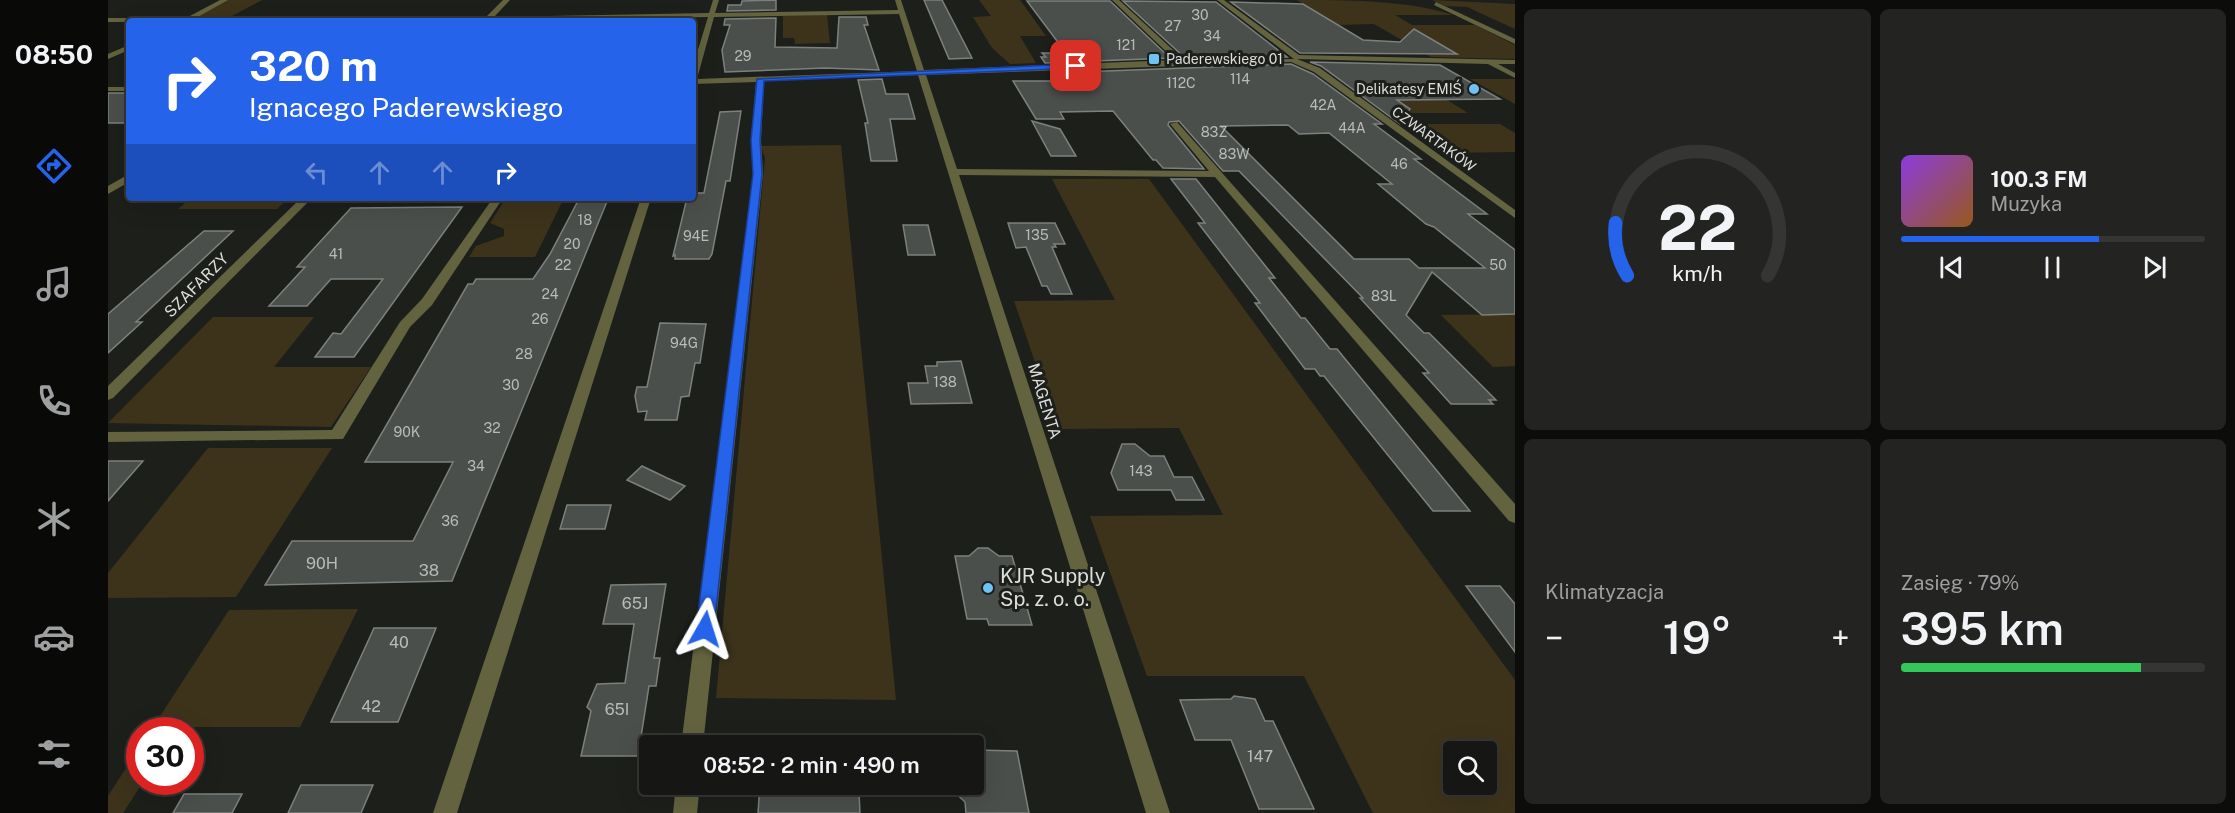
<!DOCTYPE html>
<html lang="pl">
<head>
<meta charset="utf-8">
<style>
	:root { --surface:#161714; --page:#232422; --text:#f1f3f6; --muted:#9e9fa0; --line:#353634; --accent:#2563eb }
	body { margin:0; font-family:"Public Sans",sans-serif; background:var(--page); color:var(--text); height:100vh; display:flex; flex-direction:column; font-size:22px; white-space:nowrap }
	* { box-sizing:border-box; margin:0 }
	p { font-size:20px; color:var(--muted) }
	.icon { flex:none; width:33px; height:33px; fill:none; stroke:currentColor; stroke-width:2; stroke-linecap:round; stroke-linejoin:round }
	.map { position:relative; flex:1; overflow:hidden }
	.sheet { display:flex; flex-direction:column; gap:9px; padding:9px; background:#0c0d0b; width:720px }
	.sheet>* { flex:none }
	.banner { position:absolute; left:18px; top:18px; width:570px; height:183px; border-radius:6px; box-shadow:0 6px 24px #0002,0 0 0 2px var(--line); background:#2563eb; color:#fff; overflow:hidden }
	.fabs { position:absolute; left:1335px; top:741px; display:grid; gap:12px }
	.fabs a { display:grid; place-items:center; width:54px; height:54px; border-radius:6px; background:var(--surface); box-shadow:0 6px 24px #0002,0 0 0 2px var(--line); font-size:30px }
	.speed { position:absolute; left:18px; top:717px; display:flex; gap:12px; font-size:30px; font-weight:700; text-align:center }
	.speed>* { display:grid; place-content:center; width:78px; height:78px; border-radius:50%; background:var(--surface); box-shadow:0 6px 24px #0002,0 0 0 2px var(--line); line-height:1 }
	.speed .limit { border:9px solid #d22; background:#fff; color:#111 }
	.pin { position:absolute; display:grid; place-items:center; width:51px; height:51px; color:#fff; margin:-26px; border-radius:12px; box-shadow:0 3px 9px #0006 }
	.me { position:absolute; width:66px; margin:-33px; rotate:6deg; stroke-linejoin:round; filter:drop-shadow(0 0 4px #0008) }
	.turn { display:flex; align-items:center; gap:21px; height:126px; padding:0 24px; font-size:27px }
	.turn .icon { width:78px; height:78px; stroke-width:2.5 }
	.turn b { display:block; font-size:42px; line-height:51px }
	.lanes { display:flex; align-items:center; height:57px; padding:0 24px; background:#0003; justify-content:center; gap:30px; direction:ltr }
	.lanes .off { opacity:.35 }
	.big { font-size:45px; font-weight:600; line-height:1.1 }
	.sheet .widget { flex:1; display:flex; flex-direction:column; justify-content:center; gap:9px; min-width:0; padding:0 21px; border-radius:9px; background:var(--page) }
	.sheet .dial { align-items:center; gap:0 }
	.dial svg { height:156px; overflow:visible; fill:none; stroke:var(--line); stroke-width:7; stroke-linecap:round; text-anchor:middle }
	.dial text { fill:var(--text); stroke:none }
	.song { display:flex; align-items:center; gap:18px }
	.cover { width:72px; height:72px; border-radius:9px; background:linear-gradient(135deg,hsl(270 70% 55%),hsl(30 70% 35%)) }
	.played { height:6px; border-radius:3px; background:linear-gradient(90deg,var(--accent) 65%,var(--line) 65%) }
	.keys { display:flex; justify-content:space-around; direction:ltr }
	.heat { display:flex; justify-content:space-between; align-items:center; font-size:33px; direction:ltr }
	.charge { height:9px; border-radius:4px; background:linear-gradient(90deg,#34c759 79%,var(--line) 0) }
	.sheet .tiles { flex:1; display:grid; gap:9px; grid-template-columns:repeat(2,1fr) }
	.trip { position:absolute; left:531px; top:735px; width:345px; height:60px; border-radius:6px; background:var(--surface); box-shadow:0 6px 24px #0002,0 0 0 2px var(--line); font-weight:600; line-height:60px; text-align:center }
	main { display:flex; flex:1; min-height:0 }
	.dock { display:flex; flex-direction:column; width:108px; justify-content:space-around; align-items:center; background:#090908; color:var(--muted) }
	.dock .icon { width:42px; height:42px }
	.dock .current { color:var(--accent) }
	.dock b { font-size:27px; color:var(--text) }
	.map>svg:first-child { display:block }
	.green { fill:#3d331b; fill-rule:evenodd }
	.building { fill:#4b4f4c; stroke:#7c817d; stroke-width:1.5; fill-rule:evenodd }
	.lines { fill:none; stroke-linecap:round; stroke-linejoin:round }
	.minor { fill:#63633f; fill-rule:evenodd }
	.route { fill:#2563eb; stroke:#184099; stroke-width:1.5 }
	.poi-dot { fill:#6fc2f4; stroke:#1d1f1b; stroke-width:2 }
	.labels { text-anchor:middle; stroke-width:6; stroke-linejoin:round; paint-order:stroke }
	.number-label { font-size:14px; fill:#b9bbb9 }
	.far-poi-label { font-size:14px; fill:#dedfdd; stroke:#1d1f1b; text-anchor:start }
	.far-street-label { font-size:14px; fill:#dedfdd; stroke:#1d1f1b }
	.street-label { font-size:16px; fill:#dedfdd; stroke:#1d1f1b }
	.near-number-label { font-size:16px; fill:#b9bbb9 }
	.near-poi-label { font-size:20px; fill:#dedfdd; stroke:#1d1f1b; text-anchor:start }
</style>
</head>
<body>
<main>
<nav class="dock">
<b>08:50</b>
<svg class="icon current" aria-label="directions" viewBox="0 0 24 24"><path d="M12 3l9 9-9 9-9-9zM9 14v-3h6M13 9l2 2-2 2"/></svg>
<svg class="icon" aria-label="music" viewBox="0 0 24 24"><path d="M9 18V5l10-2v13"/><circle cx="6" cy="18" r="3"/><circle cx="16" cy="16" r="3"/></svg>
<svg class="icon" aria-label="phone" viewBox="0 0 24 24"><path d="M5 4h4l2 5-3 2q2 4 5 5l2-3 5 2v4C11 20 4 13 5 4z"/></svg>
<svg class="icon" aria-label="climate" viewBox="0 0 24 24"><path d="M12 3v18M4 7l16 10M4 17L20 7"/></svg>
<svg class="icon" aria-label="car" viewBox="0 0 24 24"><path d="M5 17H2v-5l4-1 3-4h7l3 4 3 1v5h-3M9 17h6M6 11h13"/><circle cx="7" cy="17" r="2"/><circle cx="17" cy="17" r="2"/></svg>
<svg class="icon" aria-label="filters" viewBox="0 0 24 24"><path d="M4 7h16M4 17h16"/><circle cx="9" cy="7" r="2"/><circle cx="15" cy="17" r="2"/></svg>
</nav>
<div class="map">
<svg width="1407" height="813" viewBox="0 0 1407 813">
	<rect width="100%" height="100%" fill="#1d1f1b"/>
	<g class="green">
		<path d="M119 0H154L122 17 88 16Z"/>
		<path d="M871 0H912L938 36H912L928 63 902 64 884 48 865 17 883 16Z"/>
		<path d="M1189 0C1240 0 1298 0 1345 15H1287L1304 25H1367L1407 45V59L1323 57 1266 24 1229 25Z"/>
		<path d="M1324 0 1407 4V29L1359 7 1338 6Z"/>
		<path d="M719 15 722 43 687 44 686 38H675V16Z"/>
		<path d="M1362 79H1407V104Z"/>
		<path d="M1288 100H1339L1360 113H1280Z"/>
		<path d="M1296 124H1392L1407 133V152L1336 153Z"/>
		<path d="M733 145 788 700 608 698 657 158 653 146Z"/>
		<path d="M944 179H1041L1407 680V813H1265L1196 676H1039L982 516 1115 515 1071 428 950 429 906 301 1007 300ZM1346 752H1378V784H1346Z"/>
		<path d="M83 198H181L169 209H70Z"/>
		<path d="M398 198H456L427 257H361L368 246 396 236V229L382 223Z"/>
		<path d="M1407 314V366L1385 367 1333 315Z"/>
		<path d="M105 317H206L166 367H263L223 427 0 423Z"/>
		<path d="M100 448H224L128 597 0 598V573Z"/>
		<path d="M250 609 192 727H69L67 730H43L121 610Z"/>
		<path d="M31 748 32 782H35L15 813H0V796Z"/>
	</g>
	<g class="building">
		<path d="M668 0V10L619 11 620 5H633L634 1Z"/>
		<path d="M816 0H834L864 58 841 59Z"/>
		<path d="M919 1H1002L1062 58 937 63 933 57H938L934 53H958Z"/>
		<path d="M1015 1 1108 2 1179 57 1077 58Z"/>
		<path d="M1123 2 1195 4 1255 40 1292 42 1306 29 1349 54 1192 53Z"/>
		<path d="M731 17H758L760 25H756L771 70 717 68 617 72 614 50 622 25H616L617 19 668 18 667 47 729 48Z"/>
		<path d="M1202 62 1332 65 1392 99 1289 100 1302 109 1292 124 1213 66Z"/>
		<path d="M1183 64 1205 74 1274 124H1266L1313 159H1306L1379 214H1360L1407 250V314L1374 315 1324 272 1298 315 1316 333H1321L1388 400H1381L1385 404H1343L1315 373H1321L1252 298H1255L1131 171H1115L1071 121 1061 122 1060 125 1096 169 1055 168 1048 160H1045L1005 111 952 112 956 119H928L905 81H951L945 73ZM1180 125 1191 134 1221 133 1284 184H1270L1318 224 1326 227 1377 268H1311L1301 259H1246L1113 126Z"/>
		<path d="M774 79 778 94H800L807 119H782L789 161H763L757 123H760L750 80Z"/>
		<rect x="0" y="93" width="21" height="30"/>
		<path d="M633 111 622 181H618L604 254 601 259H567V255L565 256 579 198H585V193H596L612 112Z"/>
		<path d="M924 121 952 129 968 156H943Z"/>
		<path d="M1063 179H1088L1167 278H1161L1193 318H1197L1222 349H1229L1362 511H1325L1216 376H1212L1207 369H1197L1147 303H1152L1090 223H1097Z"/>
		<path d="M471 199H500L344 581 157 585 184 541H305L345 462H257L360 284H365L368 279H425L442 254Z"/>
		<path d="M354 207 246 357H207L225 333 233 334 275 279H223L199 306H161L197 267H189L243 208Z"/>
		<path d="M900 223H947L957 244H946L948 247H944L964 294H943L939 286H934L918 247 908 248Z"/>
		<path d="M795 225H820L827 255H800Z"/>
		<path d="M96 231H125L28 322H34L0 353V314Z"/>
		<path d="M552 323 598 324 592 363H587L581 396 573 397 569 420H537L539 411 530 412 527 396 529 387H539Z"/>
		<path d="M853 361 864 403 803 404 800 383H820L817 366H829V362Z"/>
		<path d="M1014 444H1027L1042 456H1056L1066 477H1084L1096 500H1068L1063 490H1010L1003 473Z"/>
		<path d="M0 461H35L0 501Z"/>
		<path d="M534 466 559 478 577 486 562 500 519 480Z"/>
		<path d="M459 505H503L497 529H452Z"/>
		<path d="M870 548H880L891 556H904L924 625H881L879 619H859L847 556H861Z"/>
		<path d="M558 584 546 658H552L548 686H541L530 756H473L483 711 479 707 489 684 517 683 526 624H495L503 585Z"/>
		<path d="M1358 586H1392L1407 604V652Z"/>
		<path d="M266 628H328L290 722H223Z"/>
		<path d="M1126 696 1147 699 1157 721H1165L1206 809H1151L1123 740H1087L1072 700 1123 699Z"/>
		<path d="M866 750 909 751 921 813H858L857 802 838 784H866Z"/>
		<path d="M652 784H714V792H751L752 813H650Z"/>
		<path d="M193 785H265L253 813H180Z"/>
		<path d="M76 794H134L124 813H65Z"/>
	</g>
	<g class="lines">
		<g class="minor">
			<path d="M112 0H120L88 18 378 17 395 0H402L386 17 601 13 605 0H611L607 13 790 10 787 0H793L816 70 1067 60 1004 0H1011L1076 60 1186 59 1109 0H1116L1191 55 1407 60V64H1390L1407 73V78L1380 64 1189 59 1212 68 1407 210V218L1206 72 1183 62 818 75 849 169 1101 171 1062 124 1069 122 1407 504V523L1401 521 1107 177 851 175 1062 813H1038L810 75 656 81 653 140 655 174 595 746H573L645 174 643 140 648 82 585 84V66L600 17 382 21 0 22V18H78ZM791 14 809 71 589 79 606 17Z"/>
			<path d="M1328 2 1407 39V44L1326 5Z"/>
			<path d="M21 45V50L0 59V54Z"/>
			<rect x="0" y="87" width="21" height="4"/>
			<path d="M21 174V182L0 194V186Z"/>
			<path d="M193 198H204L5 398 0 400V386Z"/>
			<path d="M385 198H395L324 305 302 327 235 439 0 442V432L224 430 292 322 314 299Z"/>
			<path d="M533 198H543L349 813H325Z"/>
			<path d="M568 784H592L589 813H565Z"/>
		</g>
	</g>
	<path class="route" d="M968 64 971 68 656 81 652 140 654 174 606 629 604 634 597 637 591 634 588 629 645 174 643 140 649 79Z"/>
	<g class="poi-dot">
		<rect x="1040" y="53" width="12" height="12" rx="3"/>
		<circle cx="1366" cy="89" r="6"/>
		<circle cx="880" cy="588" r="6"/>
	</g>
	<g class="labels">
		<g class="number-label">
			<text x="1092" y="20">30</text>
			<text x="1065" y="31">27</text>
			<text x="1104" y="41">34</text>
			<text x="1018" y="50">121</text>
			<text x="635" y="61">29</text>
			<text x="1132" y="84">114</text>
			<text x="1073" y="88">112C</text>
			<text x="1215" y="110">42A</text>
			<text x="1244" y="133">44A</text>
			<text x="1106" y="137">83Z</text>
			<text x="1126" y="159">83W</text>
			<text x="1291" y="169">46</text>
			<text x="477" y="225">18</text>
			<text x="929" y="240">135</text>
			<text x="588" y="241">94E</text>
			<text x="464" y="249">20</text>
			<text x="228" y="259">41</text>
			<text x="455" y="270">22</text>
			<text x="1390" y="270">50</text>
			<text x="442" y="299">24</text>
			<text x="1276" y="301">83L</text>
			<text x="432" y="324">26</text>
			<text x="576" y="348">94G</text>
			<text x="416" y="359">28</text>
			<text x="837" y="387">138</text>
			<text x="403" y="390">30</text>
			<text x="384" y="433">32</text>
			<text x="299" y="437">90K</text>
			<text x="368" y="471">34</text>
			<text x="1033" y="476">143</text>
			<text x="342" y="526">36</text>
		</g>
		<g class="far-poi-label">
			<text x="1058" y="64">Paderewskiego 01</text>
			<text x="1354" y="94" text-anchor="end">Delikatesy EMIŚ</text>
		</g>
		<g class="far-street-label">
			<text transform="translate(1326 139) rotate(36)" y="5">CZWARTAKÓW</text>
		</g>
		<g class="street-label">
			<text transform="translate(88 285) rotate(-45)" y="6">SZAFARZY</text>
			<text transform="translate(937 401) rotate(73)" y="6">MAGENTA</text>
		</g>
		<g class="near-number-label">
			<text x="214" y="569">90H</text>
			<text x="321" y="576">38</text>
			<text x="527" y="609">65J</text>
			<text x="291" y="648">40</text>
			<text x="263" y="712">42</text>
			<text x="509" y="715">65I</text>
			<text x="1152" y="762">147</text>
		</g>
		<g class="near-poi-label">
			<text x="892" y="583">KJR Supply<tspan x="892" dy="23">Sp. z. o. o.</tspan></text>
		</g>
	</g>
</svg>
<div class="fabs">
<a><svg class="icon" aria-label="search" viewBox="0 0 24 24"><circle cx="10" cy="10" r="6"/><path d="M15 15l6 6"/></svg></a>
</div>
<div class="speed"><div class="limit">30</div></div>
<div class="pin" style="left:968px;top:66px;background:#d93025"><svg class="icon" aria-label="arrive" viewBox="0 0 24 24"><path d="M6 21V4h12l-3 4 3 4H6"/></svg></div>
<svg class="me" style="left:597px;top:629px" viewBox="-20 -20 40 40"><path d="M0-17L14 15 0 8-14 15z" fill="#2563eb" stroke="#fff" stroke-width="4"/></svg>
<div class="trip">08:52 · 2 min · 490 m</div>
<div class="banner">
<div class="turn"><svg class="icon" aria-label="right" viewBox="0 0 24 24"><path d="M7 20v-9h11M14 6l5 5-5 5"/></svg><div><b>320 m</b>Ignacego Paderewskiego</div></div>
<div class="lanes"><svg class="icon off" aria-label="left" viewBox="0 0 24 24"><path d="M17 20v-9H6M10 6l-5 5 5 5"/></svg><svg class="icon off" aria-label="ahead" viewBox="0 0 24 24"><path d="M12 20V5M6 11l6-6 6 6"/></svg><svg class="icon off" aria-label="ahead" viewBox="0 0 24 24"><path d="M12 20V5M6 11l6-6 6 6"/></svg><svg class="icon" aria-label="right" viewBox="0 0 24 24"><path d="M7 20v-9h11M14 6l5 5-5 5"/></svg></div>
</div>
</div>
<section class="sheet">
<div class="tiles">
<div class="widget dial"><svg viewBox="0 0 100 80">
<path d="M14 69A42 42 0 1 1 86 69"/>
<path d="M14 69A42 42 0 0 1 8 42" stroke="#2563eb"/>
<text x="50" y="56" font-size="32" font-weight="700">22</text>
<text x="50" y="72" font-size="11">km/h</text>
</svg></div>
<div class="widget">
<div class="song"><i class="cover"></i><div><b>100.3 FM</b><p>Muzyka</p></div></div>
<div class="played"></div>
<div class="keys"><svg class="icon" aria-label="previous" viewBox="0 0 24 24"><path d="M18 5L8 12l10 7zM5 5v14"/></svg><svg class="icon" aria-label="pause" viewBox="0 0 24 24"><path d="M8 5v14M16 5v14"/></svg><svg class="icon" aria-label="next" viewBox="0 0 24 24"><path d="M6 5l10 7-10 7zM19 5v14"/></svg></div>
</div>
<div class="widget"><p>Klimatyzacja</p>
<div class="heat"><a>−</a><b class="big">19°</b><a>+</a></div>
</div>
<div class="widget"><p>Zasięg · 79%</p><b class="big">395 km</b><div class="charge"></div></div>
</div>
</section>
</main>
</body>
</html>
